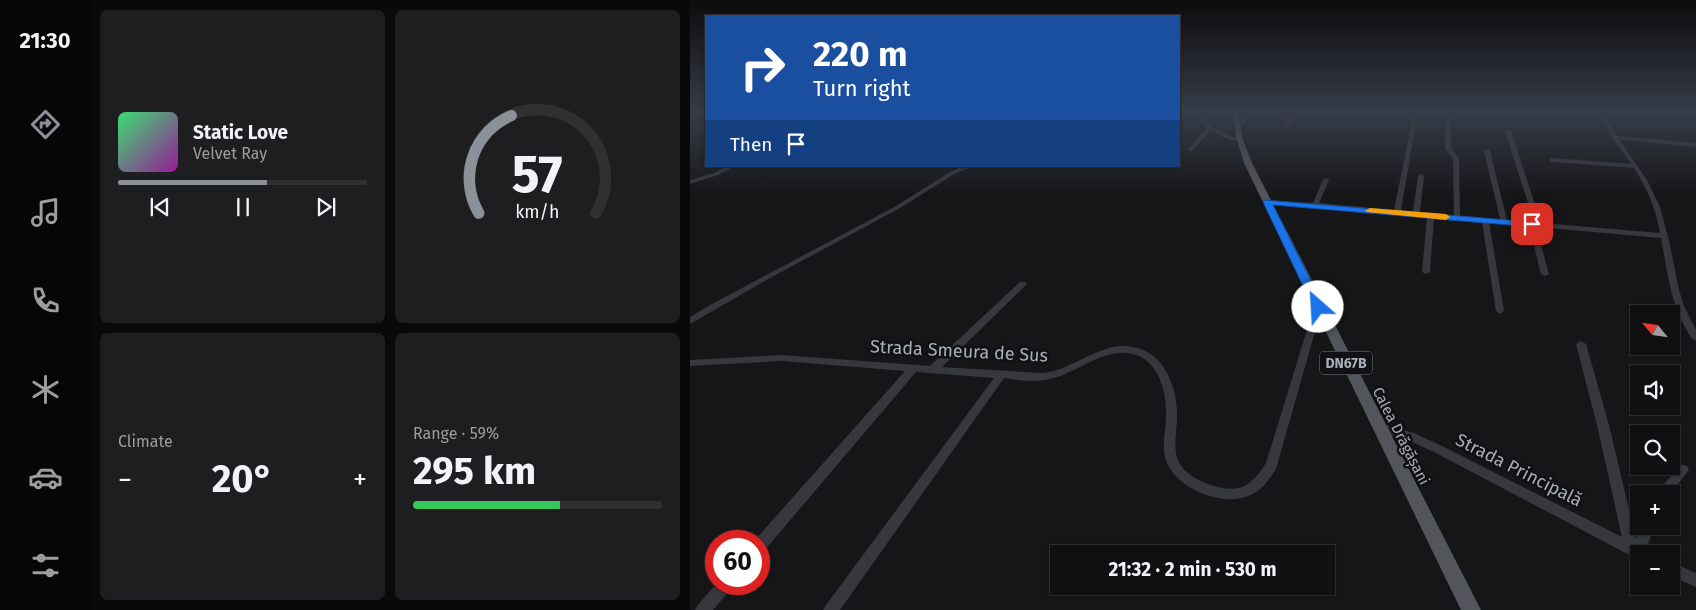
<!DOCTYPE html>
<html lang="en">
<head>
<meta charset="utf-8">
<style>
	:root { --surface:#101012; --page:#1e1e20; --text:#f1f3f6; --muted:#9c9d9f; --line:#303032; --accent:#8c9099 }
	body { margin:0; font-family:"Fira Sans",sans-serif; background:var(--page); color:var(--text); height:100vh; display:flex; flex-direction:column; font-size:19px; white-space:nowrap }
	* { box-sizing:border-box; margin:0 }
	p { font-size:16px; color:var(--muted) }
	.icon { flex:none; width:28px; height:28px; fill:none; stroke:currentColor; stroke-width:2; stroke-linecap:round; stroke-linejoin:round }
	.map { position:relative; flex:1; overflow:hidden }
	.drawer { display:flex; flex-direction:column; gap:10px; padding:10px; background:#09090a; width:600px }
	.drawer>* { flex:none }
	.guide { position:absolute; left:15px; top:15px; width:475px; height:152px; border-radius:0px; box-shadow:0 1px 4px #0004,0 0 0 1px var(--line); background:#1a4fa0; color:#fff; overflow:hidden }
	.needle { width:32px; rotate:299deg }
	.fabs { position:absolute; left:940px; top:305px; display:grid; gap:10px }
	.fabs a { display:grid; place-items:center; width:50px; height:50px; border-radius:0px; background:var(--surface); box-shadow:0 1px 4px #0004,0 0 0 1px var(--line); font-size:25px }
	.speed { position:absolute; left:15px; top:530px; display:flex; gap:10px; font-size:25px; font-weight:700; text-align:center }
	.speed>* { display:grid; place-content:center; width:65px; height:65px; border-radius:50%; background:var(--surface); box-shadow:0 1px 4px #0004,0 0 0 1px var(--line); line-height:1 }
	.speed .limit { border:8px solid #d22; background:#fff; color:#111 }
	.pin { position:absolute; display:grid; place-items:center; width:42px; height:42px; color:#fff; margin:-21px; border-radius:10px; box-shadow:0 2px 8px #0006 }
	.me { position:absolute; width:55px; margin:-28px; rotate:334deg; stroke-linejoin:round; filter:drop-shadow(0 0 4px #0008) }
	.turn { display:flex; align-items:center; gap:18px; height:105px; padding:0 25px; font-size:22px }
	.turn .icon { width:65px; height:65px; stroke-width:2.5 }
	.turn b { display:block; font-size:35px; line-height:42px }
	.then { display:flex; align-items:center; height:48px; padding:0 25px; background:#0003; gap:10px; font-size:19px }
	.big { font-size:38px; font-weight:700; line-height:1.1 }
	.drawer .card { flex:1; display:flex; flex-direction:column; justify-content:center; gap:8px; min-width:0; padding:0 18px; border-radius:8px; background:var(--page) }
	.drawer .dial { align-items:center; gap:0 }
	.dial svg { height:130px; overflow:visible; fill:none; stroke:var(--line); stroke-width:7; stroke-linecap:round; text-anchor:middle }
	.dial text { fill:var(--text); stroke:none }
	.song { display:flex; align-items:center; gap:15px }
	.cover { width:60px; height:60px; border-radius:8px; background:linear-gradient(135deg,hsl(140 70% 55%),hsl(300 70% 35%)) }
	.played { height:5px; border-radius:2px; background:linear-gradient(90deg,var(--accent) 60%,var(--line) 60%) }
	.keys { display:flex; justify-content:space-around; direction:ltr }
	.heat { display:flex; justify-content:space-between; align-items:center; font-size:28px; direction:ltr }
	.charge { height:8px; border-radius:4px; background:linear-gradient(90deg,#34c759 59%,var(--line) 0) }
	.drawer .tiles { flex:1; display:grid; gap:10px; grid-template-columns:repeat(2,1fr) }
	.trip { position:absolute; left:360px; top:545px; width:285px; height:50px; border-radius:0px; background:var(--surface); box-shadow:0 1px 4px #0004,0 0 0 1px var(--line); font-weight:700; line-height:50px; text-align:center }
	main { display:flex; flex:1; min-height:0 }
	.dock { display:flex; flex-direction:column; width:90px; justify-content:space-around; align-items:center; background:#060607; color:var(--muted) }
	.dock .icon { width:35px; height:35px }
	.dock .active { color:var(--accent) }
	.dock b { font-size:22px; color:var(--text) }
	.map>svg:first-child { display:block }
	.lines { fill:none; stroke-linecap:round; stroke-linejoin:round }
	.minor { fill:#37383d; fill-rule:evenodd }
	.major { fill:#53555c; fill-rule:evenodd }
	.route { fill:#1a73e8; stroke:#114b97 }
	.slow { fill:#f59e0b }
	.labels { text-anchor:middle; stroke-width:5; stroke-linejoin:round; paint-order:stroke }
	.shield { fill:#111113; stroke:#7b7e86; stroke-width:1 }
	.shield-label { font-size:14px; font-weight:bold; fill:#a8adb8 }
	.street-label { font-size:15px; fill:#a8adb8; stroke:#111113 }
	.near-street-label { font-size:18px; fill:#a8adb8; stroke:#111113 }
</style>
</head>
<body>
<main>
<nav class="dock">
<b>21:30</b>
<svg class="icon active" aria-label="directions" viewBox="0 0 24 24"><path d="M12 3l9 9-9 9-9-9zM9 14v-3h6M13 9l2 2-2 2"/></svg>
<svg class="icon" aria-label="music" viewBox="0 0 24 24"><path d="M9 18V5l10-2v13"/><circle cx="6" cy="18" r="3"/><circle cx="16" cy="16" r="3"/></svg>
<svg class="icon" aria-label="phone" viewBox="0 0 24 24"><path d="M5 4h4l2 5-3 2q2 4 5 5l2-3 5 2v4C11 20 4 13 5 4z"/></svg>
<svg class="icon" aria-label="climate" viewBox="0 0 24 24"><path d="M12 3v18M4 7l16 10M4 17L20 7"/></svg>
<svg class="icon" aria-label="car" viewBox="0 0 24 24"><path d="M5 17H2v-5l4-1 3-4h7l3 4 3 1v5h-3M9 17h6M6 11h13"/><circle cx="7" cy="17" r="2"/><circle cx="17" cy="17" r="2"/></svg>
<svg class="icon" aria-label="filters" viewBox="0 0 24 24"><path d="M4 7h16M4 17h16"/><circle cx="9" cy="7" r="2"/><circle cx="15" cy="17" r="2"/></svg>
</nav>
<section class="drawer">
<div class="tiles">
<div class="card">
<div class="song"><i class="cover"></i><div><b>Static Love</b><p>Velvet Ray</p></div></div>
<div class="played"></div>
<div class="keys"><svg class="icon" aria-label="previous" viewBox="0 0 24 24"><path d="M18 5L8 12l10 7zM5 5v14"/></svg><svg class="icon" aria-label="pause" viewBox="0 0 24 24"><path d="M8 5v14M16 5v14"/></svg><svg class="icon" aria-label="next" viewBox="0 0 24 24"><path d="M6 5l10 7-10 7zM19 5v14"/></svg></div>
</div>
<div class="card dial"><svg viewBox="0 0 100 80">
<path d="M14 69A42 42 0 1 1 86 69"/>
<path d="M14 69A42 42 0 0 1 34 9" stroke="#8c9099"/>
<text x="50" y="56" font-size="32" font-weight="700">57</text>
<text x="50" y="72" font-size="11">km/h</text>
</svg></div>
<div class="card"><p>Climate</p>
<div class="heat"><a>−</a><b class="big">20°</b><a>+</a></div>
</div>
<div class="card"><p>Range · 59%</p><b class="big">295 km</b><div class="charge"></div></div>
</div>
</section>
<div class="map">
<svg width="1006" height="610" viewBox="0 0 1006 610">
	<rect width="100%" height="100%" fill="#161618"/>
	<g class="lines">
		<g class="minor">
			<path d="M499 111H504L522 127 545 138 553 140C542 144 530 135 521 130L502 151H498V149L517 128Z"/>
			<path d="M724 111H728L711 210 723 212 728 176 731 174 734 176 730 212 764 215 763 159 755 148 757 111H761V148L769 159 770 216 810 219 794 151 797 149 800 151 817 220 844 222 815 131 818 129 821 131 851 223 970 233C966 209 957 188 944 168L862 162 859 160 862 158 941 164 922 137 908 111H912L927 136 1006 143V147L929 139 958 182 970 207 979 241 989 290 994 306 1006 330V341C1001 339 999 334 996 329 980 301 977 269 971 238L846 227 859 274 855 276 851 274 839 226 799 222 814 311 810 314 806 311 792 222 744 218 740 272 736 274 732 272 737 217H726L723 216 605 205 577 204 574 202 577 200 623 203 633 180 636 178 639 180 629 203 704 210Z"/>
			<path d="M555 112 600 116 602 117 598 127 595 129 592 127 597 118 556 114V123L544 124V122L551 121V114Z"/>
			<path d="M37 166H45L28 175 0 184V180L24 173Z"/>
			<path d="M274 166H284L264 174 210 208 80 278 0 324V317L22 304 206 206 260 172Z"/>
			<path d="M330 282H336L337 284 252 367 352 373C389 370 419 330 459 353 479 365 488 395 487 417 487 432 482 448 489 462 496 479 535 494 552 487 563 482 570 473 576 463L624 307 625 305H631L632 307 586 469C580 478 574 488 563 494 536 509 487 490 476 461 471 446 476 431 476 416 477 395 470 365 449 356 418 343 389 373 360 379 345 383 329 380 314 378L150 610H133L136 605 304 378 226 372 74 551 69 553V541H64L215 371 92 361 0 366V360L92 355 240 366Z"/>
			<path d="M891 341 896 344 919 425 946 539 950 526H964L956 551 957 554H949V560L742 451 717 440 685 430 683 427 685 424 689 423 724 433 750 445 932 537 907 425 886 344Z"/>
			<path d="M993 465 997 466 999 470 980 494H966L989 466Z"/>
			<path d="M981 562 1006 573V587L981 576Z"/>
			<path d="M26 584H43L41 589 23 610H5L8 605Z"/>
		</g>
		<path class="major" d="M542 111H548L553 140 562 163 791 610H771L554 163 547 140Z"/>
	</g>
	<linearGradient id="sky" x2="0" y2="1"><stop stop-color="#0c0c0d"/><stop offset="0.57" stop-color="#363c48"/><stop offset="1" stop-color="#363c48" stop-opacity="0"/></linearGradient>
	<rect width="1006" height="196" fill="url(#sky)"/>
	<path class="route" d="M574 200 842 222 846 224 842 227 583 205 634 307 628 310 623 307 573 202Z"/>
	<path class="slow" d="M680 208 756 214 760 217 756 220 677 212 675 211Z"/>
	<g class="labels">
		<rect class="shield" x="630" y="351.5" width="52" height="23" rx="4"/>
		<g class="shield-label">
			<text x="656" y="368">DN67B</text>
		</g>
		<g class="street-label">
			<text transform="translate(711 436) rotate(63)" y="5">Calea Drăgășani</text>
		</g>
		<g class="near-street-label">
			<text transform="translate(269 351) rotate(3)" y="6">Strada Smeura de Sus</text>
			<text transform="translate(829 470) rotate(27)" y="6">Strada Principală</text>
		</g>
	</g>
</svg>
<div class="fabs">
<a><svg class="needle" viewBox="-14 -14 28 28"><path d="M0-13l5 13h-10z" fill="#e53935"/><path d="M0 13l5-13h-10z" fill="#9c9d9f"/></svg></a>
<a><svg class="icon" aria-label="sound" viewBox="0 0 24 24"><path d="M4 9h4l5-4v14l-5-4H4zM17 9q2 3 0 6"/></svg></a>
<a><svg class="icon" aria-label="search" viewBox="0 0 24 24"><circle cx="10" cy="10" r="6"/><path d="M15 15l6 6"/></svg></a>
<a>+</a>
<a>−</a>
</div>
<div class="speed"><div class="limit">60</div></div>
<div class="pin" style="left:842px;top:224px;background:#d93025"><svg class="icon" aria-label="arrive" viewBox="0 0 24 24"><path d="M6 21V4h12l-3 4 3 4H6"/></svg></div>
<svg class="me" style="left:628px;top:307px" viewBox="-20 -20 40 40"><circle r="19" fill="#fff"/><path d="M0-13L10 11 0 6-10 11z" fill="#1a73e8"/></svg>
<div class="trip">21:32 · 2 min · 530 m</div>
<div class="guide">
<div class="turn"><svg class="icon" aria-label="right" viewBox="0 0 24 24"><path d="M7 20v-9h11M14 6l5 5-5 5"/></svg><div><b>220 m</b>Turn right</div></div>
<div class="then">Then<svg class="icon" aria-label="arrive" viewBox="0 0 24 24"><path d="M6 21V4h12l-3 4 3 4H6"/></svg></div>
</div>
</div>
</main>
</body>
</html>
